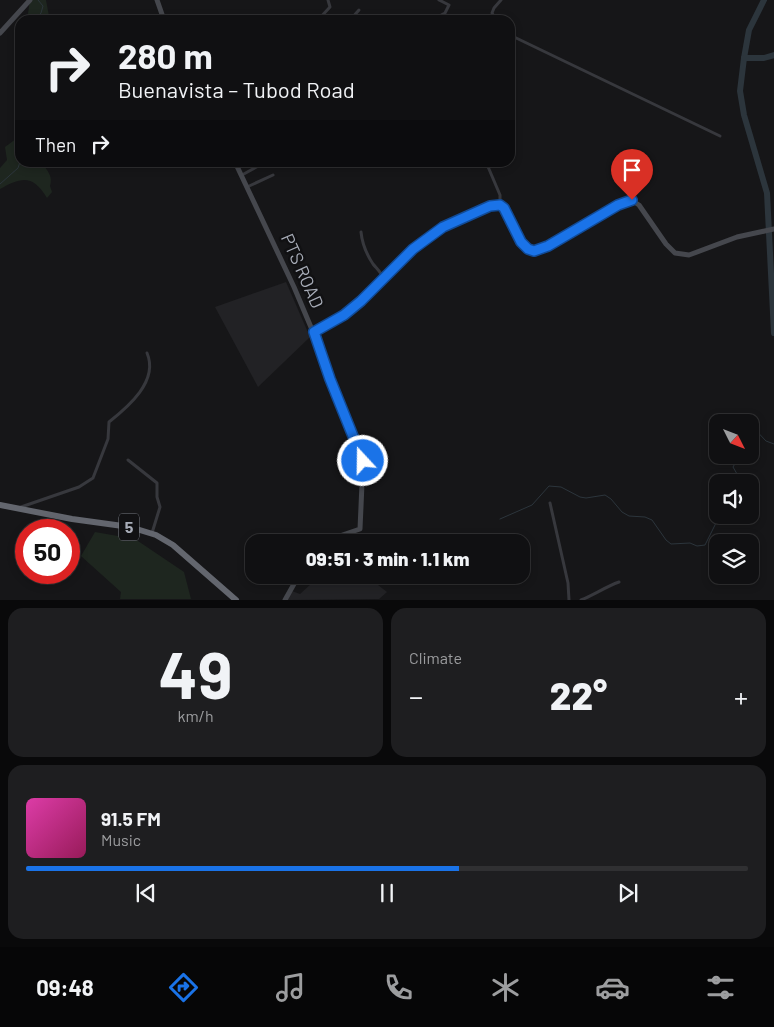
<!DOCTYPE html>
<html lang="en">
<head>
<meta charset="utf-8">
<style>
	:root { --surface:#101012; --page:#1e1e20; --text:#f1f3f6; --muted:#9c9d9f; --line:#303032; --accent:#1a73e8 }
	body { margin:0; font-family:Barlow,sans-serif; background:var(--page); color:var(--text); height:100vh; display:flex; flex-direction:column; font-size:19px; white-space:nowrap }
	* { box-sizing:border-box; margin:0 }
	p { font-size:16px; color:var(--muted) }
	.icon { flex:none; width:28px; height:28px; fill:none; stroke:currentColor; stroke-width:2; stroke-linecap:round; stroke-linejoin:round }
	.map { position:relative; height:600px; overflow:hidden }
	.side { display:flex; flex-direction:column; gap:8px; padding:8px; background:#09090a; flex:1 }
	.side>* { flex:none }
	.guide { position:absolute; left:15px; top:15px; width:500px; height:152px; border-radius:15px; box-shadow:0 2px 8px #0003,0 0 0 1px var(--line); background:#101012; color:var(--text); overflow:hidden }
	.needle { width:32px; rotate:132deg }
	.fabs { position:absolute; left:709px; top:414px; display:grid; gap:10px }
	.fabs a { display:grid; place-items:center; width:50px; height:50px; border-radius:10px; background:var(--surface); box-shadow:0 2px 8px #0003,0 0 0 1px var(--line); font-size:25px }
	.speed { position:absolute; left:15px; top:519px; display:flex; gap:10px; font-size:25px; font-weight:700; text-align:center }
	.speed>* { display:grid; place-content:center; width:65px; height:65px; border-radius:50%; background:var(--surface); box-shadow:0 2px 8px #0003,0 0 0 1px var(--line); line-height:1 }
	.speed .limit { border:8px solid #d22; background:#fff; color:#111 }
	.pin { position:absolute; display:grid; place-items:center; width:42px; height:42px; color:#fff; margin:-51px -21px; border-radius:50% 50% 50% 0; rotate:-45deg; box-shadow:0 0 5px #0007 }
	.pin .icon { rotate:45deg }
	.me { position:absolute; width:55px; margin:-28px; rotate:339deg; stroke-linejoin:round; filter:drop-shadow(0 0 4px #0008) }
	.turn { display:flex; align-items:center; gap:18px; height:105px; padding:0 20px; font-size:22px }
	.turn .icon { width:65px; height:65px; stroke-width:2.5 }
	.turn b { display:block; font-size:35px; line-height:42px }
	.then { display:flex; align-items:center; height:48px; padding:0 20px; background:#0003; gap:10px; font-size:19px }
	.big { font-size:38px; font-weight:800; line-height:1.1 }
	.side .card { flex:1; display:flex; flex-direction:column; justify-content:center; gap:8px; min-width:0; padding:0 18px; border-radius:15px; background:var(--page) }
	.side .dial { align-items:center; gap:0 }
	.dial b { font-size:65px; line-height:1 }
	.song { display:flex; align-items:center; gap:15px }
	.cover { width:60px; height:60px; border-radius:8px; background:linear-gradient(135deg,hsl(320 70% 55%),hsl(330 70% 35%)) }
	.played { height:5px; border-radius:2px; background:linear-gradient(90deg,var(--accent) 60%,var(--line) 60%) }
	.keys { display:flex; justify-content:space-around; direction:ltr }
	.heat { display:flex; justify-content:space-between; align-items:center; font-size:28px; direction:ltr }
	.side .tiles { flex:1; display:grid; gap:8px; grid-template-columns:1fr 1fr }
	.card:last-child { grid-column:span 2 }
	.trip { position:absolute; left:245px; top:534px; width:285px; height:50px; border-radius:15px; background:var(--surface); box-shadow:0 2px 8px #0003,0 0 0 1px var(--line); font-weight:800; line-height:50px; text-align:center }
	.menu { display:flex; height:80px; justify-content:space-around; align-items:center; background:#060607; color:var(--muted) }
	.menu .icon { width:35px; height:35px }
	.menu .current { color:var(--accent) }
	.menu b { font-size:22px; color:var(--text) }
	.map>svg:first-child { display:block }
	.built { fill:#222225 }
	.green { fill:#1e261f }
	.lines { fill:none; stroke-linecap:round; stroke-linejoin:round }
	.stream { stroke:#2c353c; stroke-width:1 }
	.river { stroke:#2c353c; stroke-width:6 }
	.street { stroke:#37383d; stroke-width:3 }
	.secondary { stroke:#45474d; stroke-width:5 }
	.highway { stroke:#63666e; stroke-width:6 }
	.route-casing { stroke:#114b97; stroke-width:12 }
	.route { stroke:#1a73e8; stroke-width:9 }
	.labels { text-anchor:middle; stroke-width:5; stroke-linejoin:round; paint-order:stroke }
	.shield { fill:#111113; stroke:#7b7e86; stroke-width:1 }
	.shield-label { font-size:16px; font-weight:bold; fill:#a8adb8 }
	.street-label { font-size:18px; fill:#a8adb8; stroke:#111113 }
</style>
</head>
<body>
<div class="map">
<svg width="774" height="600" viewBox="0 0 774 600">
	<rect width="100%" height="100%" fill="#161618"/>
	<g class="built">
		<path d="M286 282 310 337 258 387 215 307Z"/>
		<path d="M321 575H365L387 592 379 599 287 600 292 591 300 594Z"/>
	</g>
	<g class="green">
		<path d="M30 0H46L49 16 43 20H27Z"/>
		<path d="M20 136V162L41 163C48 170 53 177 50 186L52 192 47 198C33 174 21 177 0 189V168L7 160 5 147Z"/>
		<path d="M95 532 135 539 184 572 191 599H120L121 592 81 556Z"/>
	</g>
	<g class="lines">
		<g class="stream">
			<path d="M35 20 41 13 43 6 38 0"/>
			<path d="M0 184 18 168 20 162"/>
			<path d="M750 424 766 441 774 444"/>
			<path d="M740 455 733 467 737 474 742 480V482"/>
			<path d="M500 519 532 505 549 486 561 487 580 497 586 498 605 495 611 499 622 512 629 516 645 517 652 520 666 540 671 544 690 543 697 546 705 545 720 515"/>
		</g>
		<g class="river">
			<path d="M764 0 749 30 744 58 740 91 744 115 767 193 774 333"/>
			<path d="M744 58H764L774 55"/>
		</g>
		<g class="street">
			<path d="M318 20 330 7 328 0"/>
			<path d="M350 20 359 10"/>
			<path d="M432 20 445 13 449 5 439 0"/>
			<path d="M496 20 492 13 494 8 501 0"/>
			<path d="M512 36 720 136"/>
			<path d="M486 162 500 195V205"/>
			<path d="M242 175 262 164"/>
			<path d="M247 187 273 175"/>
			<path d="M361 232C362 242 367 255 373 264 377 269 381 272 383 278"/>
			<path d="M128 460 157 483V497L160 507 152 533"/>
			<path d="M550 503 568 583 569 600"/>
			<path d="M21 507 79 487 93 478 108 439 109 422C128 407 159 381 147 353"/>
			<path d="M581 600C594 595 605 587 619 582"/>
		</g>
		<g class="secondary">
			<path d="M157 0 164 20"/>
			<path d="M0 33 30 0"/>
			<path d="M235 162 294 287 313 332 329 379 361 453 363 461 360 529 322 542"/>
			<path d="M313 332C324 327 335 322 344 316 370 297 388 269 413 249 432 234 451 223 472 213 480 210 490 204 498 205 516 208 511 247 534 251L548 246 618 205 631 200 639 205 666 244 675 253 689 255 737 237 774 229"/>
			<path d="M285 600 299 575"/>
		</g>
		<path class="highway" d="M0 505 72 519 130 527 156 535 173 545 236 600"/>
	</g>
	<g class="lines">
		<g class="route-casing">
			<path id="route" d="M363 461 330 379 314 332 344 315 361 301 413 249 443 227 490 206 500 205 504 208 521 242 528 249 534 251 548 246 618 205 632 200"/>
		</g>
		<use href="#route" class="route"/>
	</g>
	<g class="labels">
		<rect class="shield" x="119" y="513.5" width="20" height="27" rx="4"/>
		<g class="shield-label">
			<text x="129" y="533">5</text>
		</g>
		<g class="street-label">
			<text transform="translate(302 271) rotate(66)" y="6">PTS ROAD</text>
		</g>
	</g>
</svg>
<div class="fabs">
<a><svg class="needle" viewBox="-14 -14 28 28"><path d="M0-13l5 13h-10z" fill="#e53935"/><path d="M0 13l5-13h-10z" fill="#9c9d9f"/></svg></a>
<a><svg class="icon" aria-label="sound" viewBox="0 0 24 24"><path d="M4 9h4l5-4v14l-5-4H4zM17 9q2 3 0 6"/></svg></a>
<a><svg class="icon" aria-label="layers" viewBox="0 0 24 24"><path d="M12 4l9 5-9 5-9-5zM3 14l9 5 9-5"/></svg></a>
</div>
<div class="speed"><div class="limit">50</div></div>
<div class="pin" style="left:632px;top:200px;background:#d93025"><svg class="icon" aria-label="arrive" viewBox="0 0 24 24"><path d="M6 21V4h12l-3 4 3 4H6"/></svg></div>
<svg class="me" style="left:363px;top:461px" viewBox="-20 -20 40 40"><circle r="17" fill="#1a73e8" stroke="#fff" stroke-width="3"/><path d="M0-11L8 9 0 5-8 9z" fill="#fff"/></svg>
<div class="trip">09:51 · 3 min · 1.1 km</div>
<div class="guide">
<div class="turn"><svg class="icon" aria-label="right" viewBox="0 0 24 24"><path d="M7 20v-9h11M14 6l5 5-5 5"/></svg><div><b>280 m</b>Buenavista – Tubod Road</div></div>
<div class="then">Then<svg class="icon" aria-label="right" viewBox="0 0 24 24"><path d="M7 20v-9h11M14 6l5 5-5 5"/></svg></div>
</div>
</div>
<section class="side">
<div class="tiles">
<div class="card dial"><b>49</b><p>km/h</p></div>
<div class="card"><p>Climate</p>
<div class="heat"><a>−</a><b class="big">22°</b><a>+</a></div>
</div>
<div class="card">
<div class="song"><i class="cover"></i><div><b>91.5 FM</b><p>Music</p></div></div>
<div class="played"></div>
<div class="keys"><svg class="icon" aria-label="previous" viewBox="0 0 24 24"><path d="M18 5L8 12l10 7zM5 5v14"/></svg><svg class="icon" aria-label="pause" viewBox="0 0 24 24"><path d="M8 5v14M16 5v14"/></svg><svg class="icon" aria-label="next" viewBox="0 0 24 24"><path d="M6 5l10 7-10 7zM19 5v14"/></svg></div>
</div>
</div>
</section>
<nav class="menu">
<b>09:48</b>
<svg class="icon current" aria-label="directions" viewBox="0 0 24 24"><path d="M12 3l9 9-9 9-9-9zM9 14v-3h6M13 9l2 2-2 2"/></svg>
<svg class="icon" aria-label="music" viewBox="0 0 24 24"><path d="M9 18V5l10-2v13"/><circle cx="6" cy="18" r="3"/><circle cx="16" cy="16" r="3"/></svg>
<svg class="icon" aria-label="phone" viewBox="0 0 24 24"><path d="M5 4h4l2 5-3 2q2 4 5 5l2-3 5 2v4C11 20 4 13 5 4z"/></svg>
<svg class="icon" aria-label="climate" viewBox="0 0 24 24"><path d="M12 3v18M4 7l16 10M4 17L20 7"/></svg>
<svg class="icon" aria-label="car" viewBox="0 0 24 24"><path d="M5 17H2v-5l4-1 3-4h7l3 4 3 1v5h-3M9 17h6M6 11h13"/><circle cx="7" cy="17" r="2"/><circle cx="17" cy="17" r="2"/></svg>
<svg class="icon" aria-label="filters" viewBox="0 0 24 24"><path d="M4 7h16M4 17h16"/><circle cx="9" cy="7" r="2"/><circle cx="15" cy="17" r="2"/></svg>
</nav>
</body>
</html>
